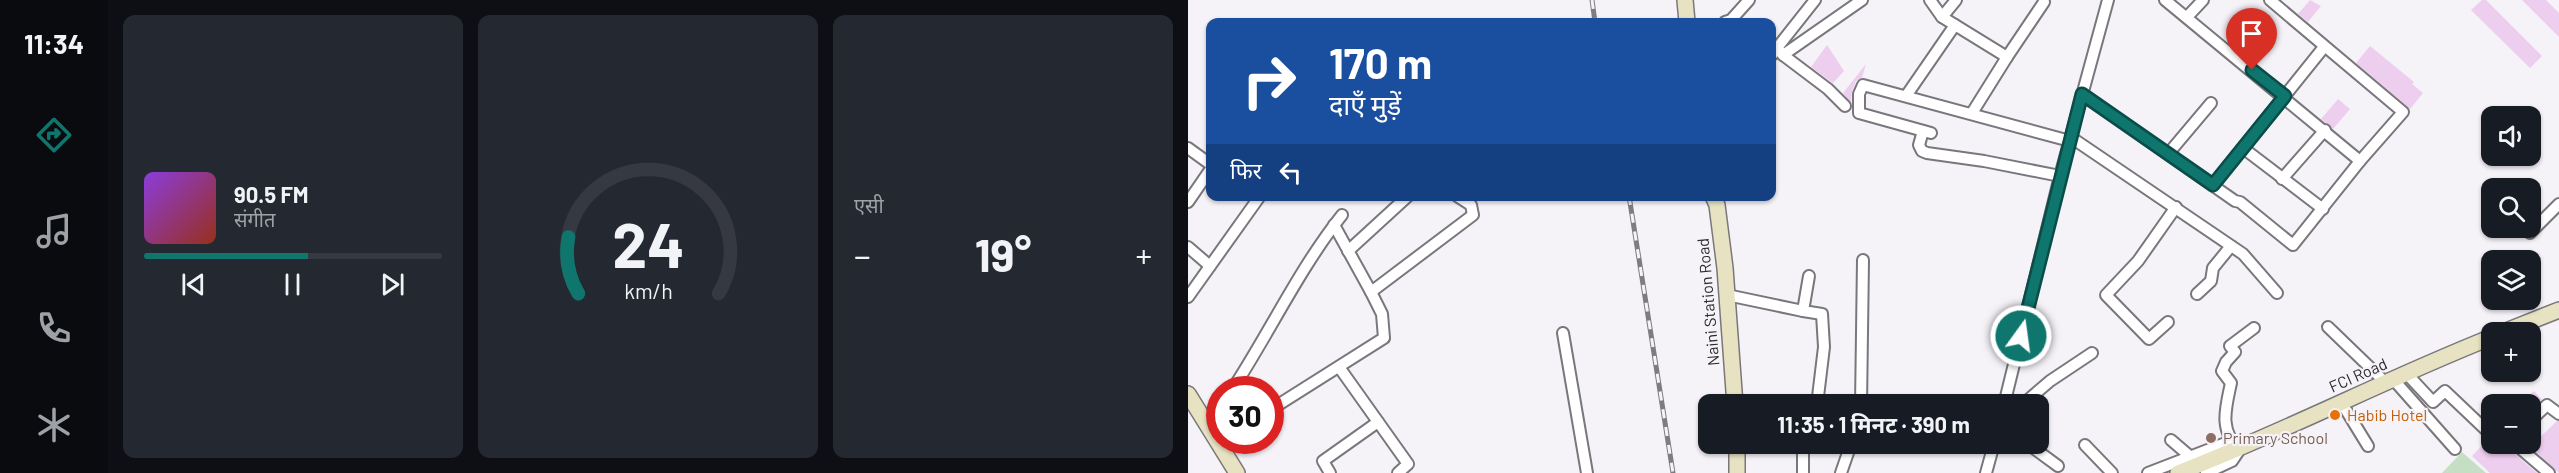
<!DOCTYPE html>
<html lang="hi">
<head>
<meta charset="utf-8">
<style>
	:root { --surface:#171b24; --page:#242831; --text:#f1f3f6; --muted:#9ea1a6; --line:#363941; --accent:#0f766e }
	body { margin:0; font-family:Barlow,"Noto Sans Devanagari",sans-serif; background:var(--page); color:var(--text); height:100vh; display:flex; flex-direction:column; font-size:22px; white-space:nowrap }
	* { box-sizing:border-box; margin:0 }
	p { font-size:20px; color:var(--muted) }
	.icon { flex:none; width:33px; height:33px; fill:none; stroke:currentColor; stroke-width:2; stroke-linecap:round; stroke-linejoin:round }
	.map { position:relative; flex:1; overflow:hidden }
	.sheet { display:flex; flex-direction:column; gap:15px; padding:15px; background:#0d0f14; width:1080px }
	.sheet>* { flex:none }
	.guide { position:absolute; left:18px; top:18px; width:570px; height:183px; border-radius:12px; box-shadow:0 2px 4px #0004; background:#1a4fa0; color:#fff; overflow:hidden }
	.fabs { position:absolute; left:1293px; top:106px; display:grid; gap:12px }
	.fabs a { display:grid; place-items:center; width:60px; height:60px; border-radius:12px; background:var(--surface); box-shadow:0 2px 4px #0004; font-size:30px }
	.speed { position:absolute; left:18px; top:376px; display:flex; gap:12px; font-size:30px; font-weight:700; text-align:center }
	.speed>* { display:grid; place-content:center; width:78px; height:78px; border-radius:50%; background:var(--surface); box-shadow:0 2px 4px #0004; line-height:1 }
	.speed .limit { border:9px solid #d22; background:#fff; color:#111 }
	.pin { position:absolute; display:grid; place-items:center; width:51px; height:51px; color:#fff; margin:-62px -26px; border-radius:50% 50% 50% 0; rotate:-45deg; box-shadow:0 0 6px #0007 }
	.pin .icon { rotate:45deg }
	.me { position:absolute; width:66px; margin:-33px; rotate:14deg; stroke-linejoin:round; filter:drop-shadow(0 0 4px #0008) }
	.turn { display:flex; align-items:center; gap:21px; height:126px; padding:0 24px; font-size:27px }
	.turn .icon { width:78px; height:78px; stroke-width:2.5 }
	.turn b { display:block; font-size:42px; line-height:51px }
	.then { display:flex; align-items:center; height:57px; padding:0 24px; background:#0003; gap:12px; font-size:22px }
	.big { font-size:45px; font-weight:700; line-height:1.1 }
	.sheet .widget { flex:1; display:flex; flex-direction:column; justify-content:center; gap:9px; min-width:0; padding:0 21px; border-radius:12px; background:var(--page) }
	.sheet .dial { align-items:center; gap:0 }
	.dial svg { height:156px; overflow:visible; fill:none; stroke:var(--line); stroke-width:7; stroke-linecap:round; text-anchor:middle }
	.dial text { fill:var(--text); stroke:none }
	.song { display:flex; align-items:center; gap:18px }
	.cover { width:72px; height:72px; border-radius:9px; background:linear-gradient(135deg,hsl(270 70% 55%),hsl(10 70% 35%)) }
	.played { height:6px; border-radius:3px; background:linear-gradient(90deg,var(--accent) 55%,var(--line) 55%) }
	.keys { display:flex; justify-content:space-around; direction:ltr }
	.heat { display:flex; justify-content:space-between; align-items:center; font-size:33px; direction:ltr }
	.sheet .tiles { flex:1; display:grid; gap:15px; grid-template-columns:repeat(3,1fr) }
	.trip { position:absolute; left:510px; top:394px; width:351px; height:60px; border-radius:12px; background:var(--surface); box-shadow:0 2px 4px #0004; font-weight:700; line-height:60px; text-align:center }
	main { display:flex; flex:1; min-height:0 }
	.menu { display:flex; flex-direction:column; width:108px; justify-content:space-around; align-items:center; background:#090b0e; color:var(--muted) }
	.menu .icon { width:42px; height:42px }
	.menu .on { color:var(--accent) }
	.menu b { font-size:27px; color:var(--text) }
	.map>svg:first-child { display:block }
	.green { fill:#c5dfc5 }
	.building { fill:#eeceef }
	.lines { fill:none; stroke-linecap:round; stroke-linejoin:round }
	.street-casing { stroke:#7a777c; stroke-width:14 }
	.secondary-casing { stroke:#7a777c; stroke-width:18 }
	.street { stroke:#fff; stroke-width:10 }
	.secondary { stroke:#e7e2c2; stroke-width:15 }
	.rail-casing { stroke:#7e7c80; stroke-width:5 }
	.rail { stroke:#f5f2f8; stroke-width:3; stroke-dasharray:9; stroke-linecap:butt }
	.route-casing { stroke:#0a4d48; stroke-width:15 }
	.route { stroke:#0f766e; stroke-width:10 }
	.food-dot { fill:#e8710a; stroke:#f5f2f8; stroke-width:2 }
	.education-dot { fill:#8d6e63; stroke:#f5f2f8; stroke-width:2 }
	.labels { text-anchor:middle; stroke-width:4.5; stroke-linejoin:round; paint-order:stroke }
	.street-label { font-size:16px; fill:#2b2a2c; stroke:#f5f2f8 }
	.food-label { font-size:16px; fill:#c56008; stroke:#f5f2f8; text-anchor:start }
	.education-label { font-size:16px; fill:#785e54; stroke:#f5f2f8; text-anchor:start }
</style>
</head>
<body>
<main>
<nav class="menu">
<b>11:34</b>
<svg class="icon on" aria-label="directions" viewBox="0 0 24 24"><path d="M12 3l9 9-9 9-9-9zM9 14v-3h6M13 9l2 2-2 2"/></svg>
<svg class="icon" aria-label="music" viewBox="0 0 24 24"><path d="M9 18V5l10-2v13"/><circle cx="6" cy="18" r="3"/><circle cx="16" cy="16" r="3"/></svg>
<svg class="icon" aria-label="phone" viewBox="0 0 24 24"><path d="M5 4h4l2 5-3 2q2 4 5 5l2-3 5 2v4C11 20 4 13 5 4z"/></svg>
<svg class="icon" aria-label="climate" viewBox="0 0 24 24"><path d="M12 3v18M4 7l16 10M4 17L20 7"/></svg>
</nav>
<section class="sheet">
<div class="tiles">
<div class="widget">
<div class="song"><i class="cover"></i><div><b>90.5 FM</b><p>संगीत</p></div></div>
<div class="played"></div>
<div class="keys"><svg class="icon" aria-label="previous" viewBox="0 0 24 24"><path d="M18 5L8 12l10 7zM5 5v14"/></svg><svg class="icon" aria-label="pause" viewBox="0 0 24 24"><path d="M8 5v14M16 5v14"/></svg><svg class="icon" aria-label="next" viewBox="0 0 24 24"><path d="M6 5l10 7-10 7zM19 5v14"/></svg></div>
</div>
<div class="widget dial"><svg viewBox="0 0 100 80">
<path d="M14 69A42 42 0 1 1 86 69"/>
<path d="M14 69A42 42 0 0 1 9 40" stroke="#0f766e"/>
<text x="50" y="56" font-size="32" font-weight="700">24</text>
<text x="50" y="72" font-size="11">km/h</text>
</svg></div>
<div class="widget"><p>एसी</p>
<div class="heat"><a>−</a><b class="big">19°</b><a>+</a></div>
</div>
</div>
</section>
<div class="map">
<svg width="1371" height="473" viewBox="0 0 1371 473">
	<rect width="100%" height="100%" fill="#f5f2f8"/>
	<path class="green" d="M1274 452 1298 473H1254Z"/>
	<g class="building">
		<path d="M1122 0 1133 6 1120 22 1110 14Z"/>
		<path d="M1294 0H1298L1354 56 1342 68 1283 10Z"/>
		<path d="M1334 0H1358L1371 13V37Z"/>
		<path d="M639 45 656 71 645 83 623 67Z"/>
		<path d="M1182 46 1226 82 1224 84 1235 93 1222 109 1168 63Z"/>
		<path d="M678 64 674 78 668 81 664 91 663 103 655 93Z"/>
		<path d="M1150 99 1162 109 1145 129 1133 119Z"/>
		<path d="M1346 391 1354 400 1342 410V405H1328Z"/>
		<path d="M1369 421H1371V473L1339 444H1342V434L1349 440Z"/>
		<path d="M1304 435V444H1320L1322 450 1349 473H1302L1284 456Z"/>
	</g>
	<g class="lines">
		<g class="street-casing">
			<g id="street">
				<path d="M742 0 754 17 819 57 784 113"/>
				<path d="M1082 0 1215 112 1172 161"/>
				<path d="M754 17 768 0"/>
				<path d="M999 17 1015 0"/>
				<path d="M537 22 543 20 561 0"/>
				<path d="M589 48 627 0"/>
				<path d="M584 55 589 48 595 55 674 0"/>
				<path d="M595 55 640 89 657 106"/>
				<path d="M819 57 856 2"/>
				<path d="M894 94 1047 201 1052 202 1105 245 1172 161 977 0"/>
				<path d="M718 96 767 25"/>
				<path d="M735 131 731 145 734 151 739 153 796 161 872 176"/>
				<path d="M743 133 671 113V94L675 85 882 141"/>
				<path d="M884 138 1055 254 1089 293"/>
				<path d="M0 148 22 164"/>
				<path d="M1055 148 1135 209"/>
				<path d="M980 154 1023 103"/>
				<path d="M1094 179 1137 130"/>
				<path d="M1025 185 1136 47"/>
				<path d="M0 202 22 170"/>
				<path d="M146 225 183 292 285 215 283 205 269 196"/>
				<path d="M1342 233 1371 204"/>
				<path d="M0 247 22 266"/>
				<path d="M160 251 220 196"/>
				<path d="M621 276 615 311 634 314 636 347 629 405"/>
				<path d="M1009 294 1023 281 1025 268 1043 246"/>
				<path d="M539 295 615 311"/>
				<path d="M0 297 72 196"/>
				<path d="M980 322 961 339 918 295 950 261 988 207"/>
				<path d="M1140 327 1197 382"/>
				<path d="M375 333 399 473"/>
				<path d="M151 367 220 464 210 473"/>
				<path d="M1218 373 1245 402 1257 391 1298 430"/>
				<path d="M1205 379 1267 449"/>
				<path d="M44 390C82 332 111 269 154 215"/>
				<path d="M1153 402 1180 446"/>
				<path d="M673 405 675 260"/>
				<path d="M816 405 872 176 920 0"/>
				<path d="M834 405 862 381 904 353"/>
				<path d="M82 410 196 338 194 314 183 292"/>
				<path d="M16 421 32 404"/>
				<path d="M1342 421 1359 405 1371 414"/>
				<path d="M983 440 1004 458"/>
				<path d="M840 444 870 466"/>
				<path d="M1327 444 1361 473"/>
				<path d="M897 445 924 473"/>
				<path d="M142 473 135 461 190 422"/>
				<path d="M615 473V444"/>
				<path d="M653 473 663 444"/>
				<path d="M798 473 806 444"/>
				<path d="M960 473 1043 441"/>
				<path d="M1018 473 1044 461 1052 449C1030 431 1038 407 1043 383L1034 371 1038 362 1047 352 1042 346 1066 328"/>
			</g>
		</g>
		<g class="secondary-casing">
			<g id="secondary">
				<path d="M497 0 499 22"/>
				<path d="M525 196 529 205 537 268 547 405"/>
				<path d="M1313 333 1371 310"/>
				<path d="M0 394 49 473"/>
				<path d="M549 444V473"/>
				<path d="M990 473C1096 432 1198 379 1304 337"/>
			</g>
		</g>
		<use href="#street" class="street"/>
		<use href="#secondary" class="secondary"/>
		<g class="rail-casing">
			<g id="rail">
				<path d="M404 0 407 22"/>
				<path d="M441 196 485 473"/>
			</g>
		</g>
		<use href="#rail" class="rail"/>
	</g>
	<g class="lines">
		<g class="route-casing">
			<path id="route" d="M833 336 894 94 1025 185 1097 96 1064 70"/>
		</g>
		<use href="#route" class="route"/>
	</g>
	<circle class="food-dot" cx="1147" cy="415" r="6"/>
	<circle class="education-dot" cx="1023" cy="438" r="6"/>
	<g class="labels">
		<g class="street-label">
			<text transform="translate(520 302) rotate(-95)" y="6">Naini Station Road</text>
			<text transform="translate(1170 375) rotate(-24)" y="6">FCI Road</text>
		</g>
		<g class="food-label">
			<text x="1159" y="421">Habib Hotel</text>
		</g>
		<g class="education-label">
			<text x="1035" y="444">Primary School</text>
		</g>
	</g>
</svg>
<div class="fabs">
<a><svg class="icon" aria-label="sound" viewBox="0 0 24 24"><path d="M4 9h4l5-4v14l-5-4H4zM17 9q2 3 0 6"/></svg></a>
<a><svg class="icon" aria-label="search" viewBox="0 0 24 24"><circle cx="10" cy="10" r="6"/><path d="M15 15l6 6"/></svg></a>
<a><svg class="icon" aria-label="layers" viewBox="0 0 24 24"><path d="M12 4l9 5-9 5-9-5zM3 14l9 5 9-5"/></svg></a>
<a>+</a>
<a>−</a>
</div>
<div class="speed"><div class="limit">30</div></div>
<div class="pin" style="left:1064px;top:70px;background:#d93025"><svg class="icon" aria-label="arrive" viewBox="0 0 24 24"><path d="M6 21V4h12l-3 4 3 4H6"/></svg></div>
<svg class="me" style="left:833px;top:336px" viewBox="-20 -20 40 40"><circle r="17" fill="#0f766e" stroke="#fff" stroke-width="3"/><path d="M0-11L8 9 0 5-8 9z" fill="#fff"/></svg>
<div class="trip">11:35 · 1 मिनट · 390 m</div>
<div class="guide">
<div class="turn"><svg class="icon" aria-label="right" viewBox="0 0 24 24"><path d="M7 20v-9h11M14 6l5 5-5 5"/></svg><div><b>170 m</b>दाएँ मुड़ें</div></div>
<div class="then">फिर<svg class="icon" aria-label="left" viewBox="0 0 24 24"><path d="M17 20v-9H6M10 6l-5 5 5 5"/></svg></div>
</div>
</div>
</main>
</body>
</html>
